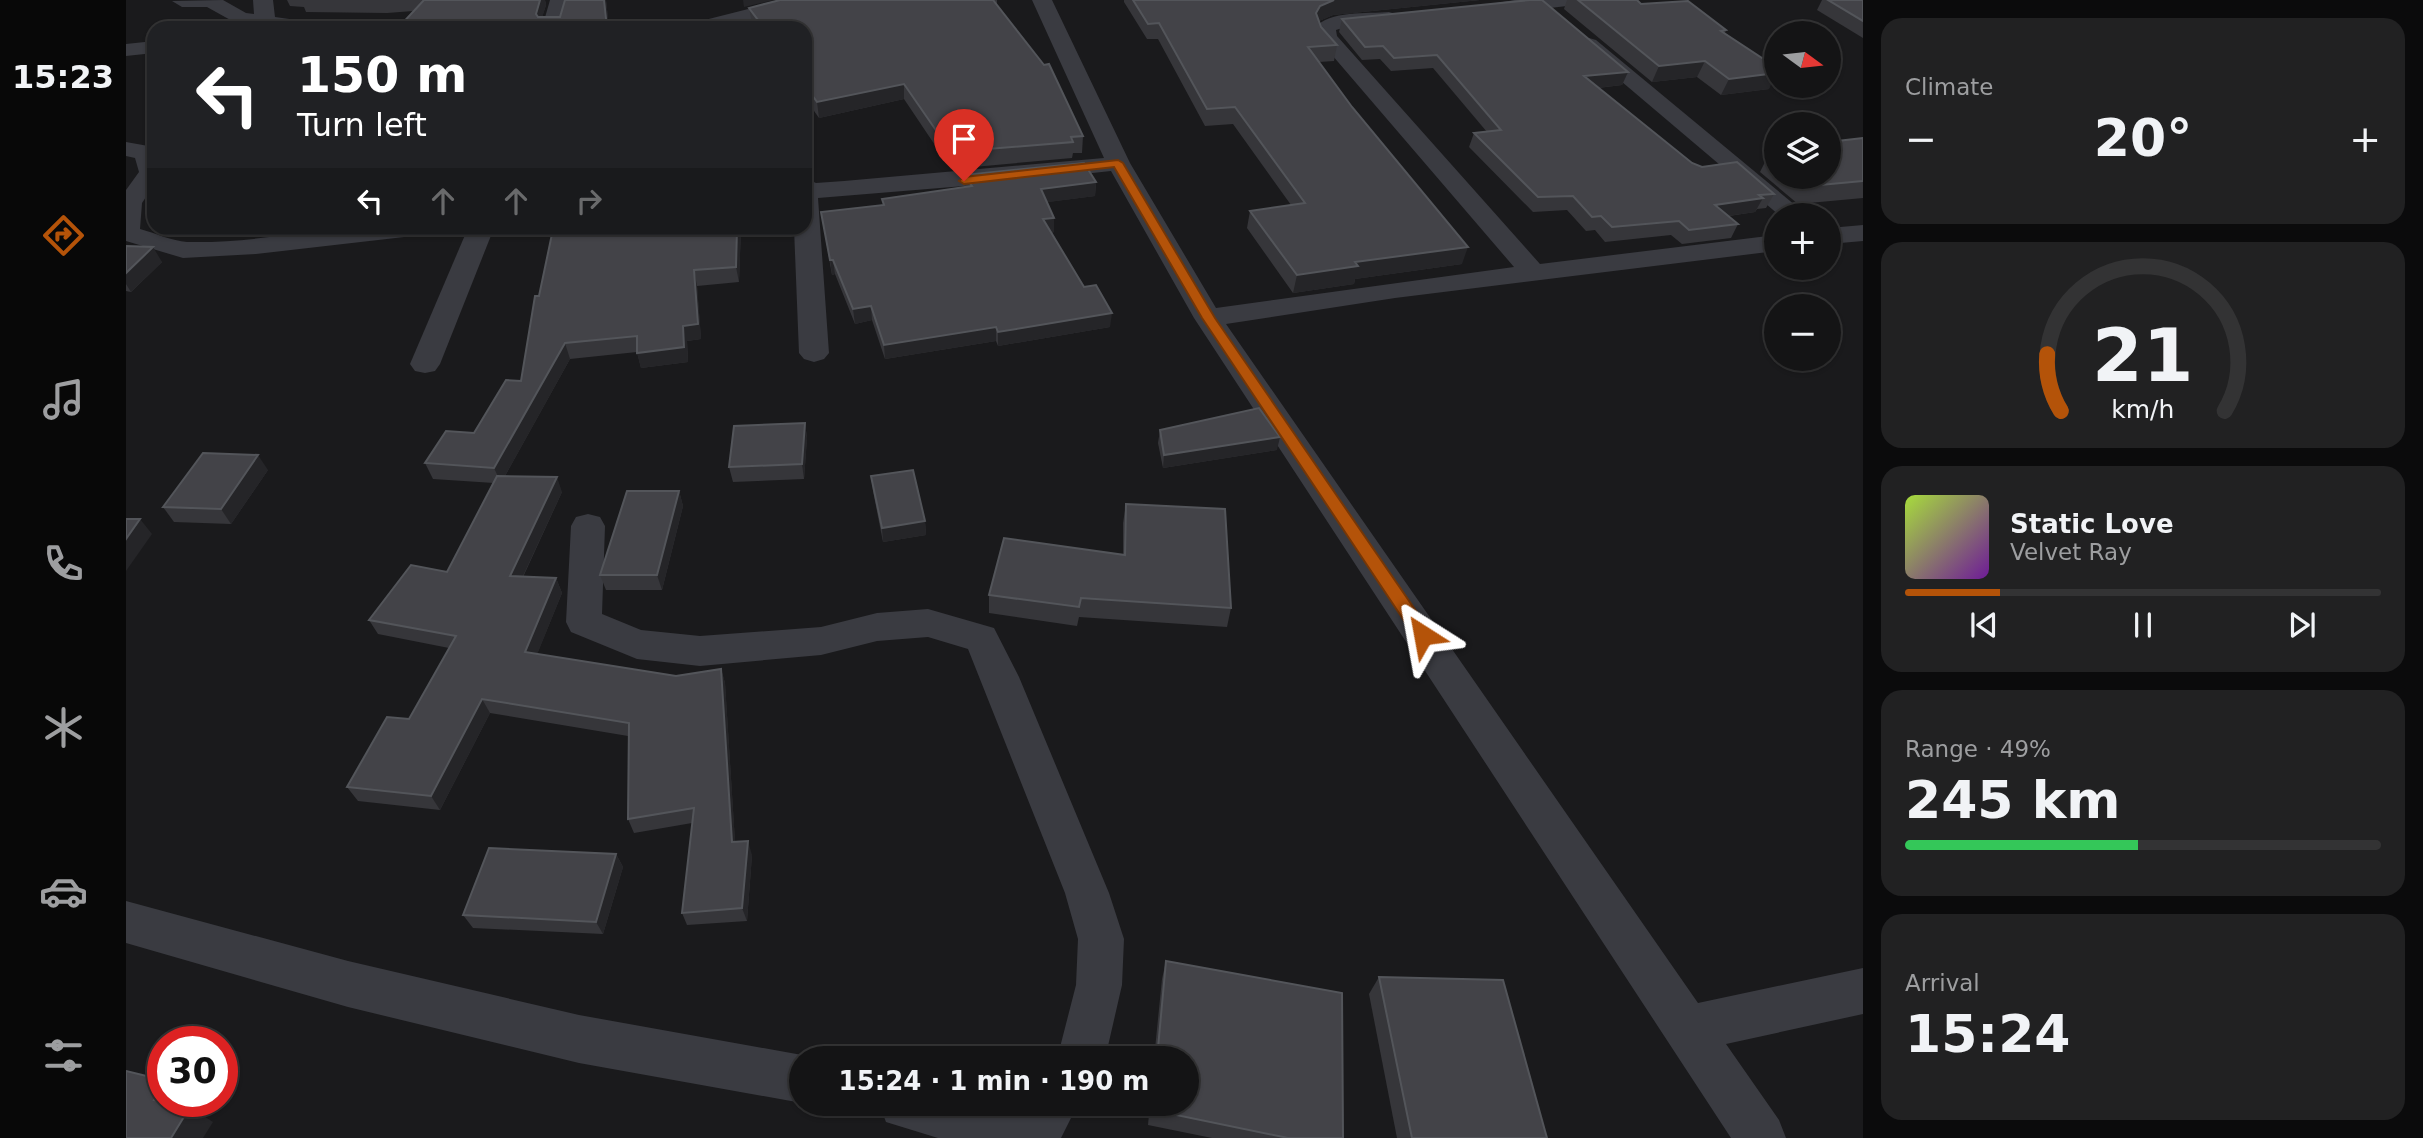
<!DOCTYPE html>
<html lang="en">
<head>
<meta charset="utf-8">
<style>
	:root { --surface:#141415; --page:#212122; --text:#f1f3f6; --muted:#9d9ea0; --line:#333334; --accent:#b45309 }
	body { margin:0; font-family:"DejaVu Sans",sans-serif; background:var(--page); color:var(--text); height:100vh; display:flex; flex-direction:column; font-size:26px; white-space:nowrap }
	* { box-sizing:border-box; margin:0 }
	p { font-size:23px; color:var(--muted) }
	.icon { flex:none; width:38px; height:38px; fill:none; stroke:currentColor; stroke-width:2; stroke-linecap:round; stroke-linejoin:round }
	.map { position:relative; flex:1; overflow:hidden }
	.side { display:flex; flex-direction:column; gap:18px; padding:18px; background:#0b0b0c; width:560px }
	.side>* { flex:none }
	.banner { position:absolute; left:21px; top:21px; width:665px; height:214px; border-radius:21px; box-shadow:0 2px 5px #0004,0 0 0 2px var(--line); background:#202124; color:#fff; overflow:hidden }
	.needle { width:46px; rotate:105deg }
	.buttons { position:absolute; left:1638px; top:21px; display:grid; gap:14px }
	.buttons a { display:grid; place-items:center; width:77px; height:77px; border-radius:50%; background:var(--surface); box-shadow:0 2px 5px #0004,0 0 0 2px var(--line); font-size:35px }
	.speed { position:absolute; left:21px; top:1026px; display:flex; gap:14px; font-size:35px; font-weight:700; text-align:center }
	.speed>* { display:grid; place-content:center; width:91px; height:91px; border-radius:50%; background:var(--surface); box-shadow:0 2px 5px #0004,0 0 0 2px var(--line); line-height:1 }
	.speed .limit { border:10px solid #d22; background:#fff; color:#111 }
	.pin { position:absolute; display:grid; place-items:center; width:60px; height:60px; color:#fff; margin:-72px -30px; border-radius:50% 50% 50% 0; rotate:-45deg; box-shadow:0 0 7px #0007 }
	.pin .icon { rotate:45deg }
	.me { position:absolute; width:77px; margin:-38px; rotate:326deg; stroke-linejoin:round; filter:drop-shadow(0 0 5px #0008) }
	.turn { display:flex; align-items:center; gap:24px; height:147px; padding:0 35px; font-size:32px }
	.turn .icon { width:91px; height:91px; stroke-width:2.5 }
	.turn b { display:block; font-size:49px; line-height:60px }
	.lanes { display:flex; align-items:center; height:66px; padding:0 35px; background:#0003; justify-content:center; gap:35px; direction:ltr }
	.lanes .off { opacity:.35 }
	.big { font-size:52px; font-weight:700; line-height:1.1 }
	.side .card { flex:1; display:flex; flex-direction:column; justify-content:center; gap:10px; min-width:0; padding:0 24px; border-radius:21px; background:var(--page) }
	.side .dial { align-items:center; gap:0 }
	.dial svg { height:182px; overflow:visible; fill:none; stroke:var(--line); stroke-width:7; stroke-linecap:round; text-anchor:middle }
	.dial text { fill:var(--text); stroke:none }
	.song { display:flex; align-items:center; gap:21px }
	.cover { width:84px; height:84px; border-radius:10px; background:linear-gradient(135deg,hsl(80 70% 55%),hsl(280 70% 35%)) }
	.played { height:7px; border-radius:4px; background:linear-gradient(90deg,var(--accent) 20%,var(--line) 20%) }
	.keys { display:flex; justify-content:space-around; direction:ltr }
	.heat { display:flex; justify-content:space-between; align-items:center; font-size:38px; direction:ltr }
	.charge { height:10px; border-radius:5px; background:linear-gradient(90deg,#34c759 49%,var(--line) 0) }
	.trip { position:absolute; left:663px; top:1046px; width:410px; height:70px; border-radius:35px; background:var(--surface); box-shadow:0 2px 5px #0004,0 0 0 2px var(--line); font-weight:700; line-height:70px; text-align:center }
	main { display:flex; flex:1; min-height:0 }
	.tab-bar { display:flex; flex-direction:column; width:126px; justify-content:space-around; align-items:center; background:#080808; color:var(--muted) }
	.tab-bar .icon { width:49px; height:49px }
	.tab-bar .selected { color:var(--accent) }
	.tab-bar b { font-size:32px; color:var(--text) }
	.map>svg:first-child { display:block }
	.lines { fill:none; stroke-linecap:round; stroke-linejoin:round }
	.street { fill:#3a3b41; fill-rule:evenodd }
	.wall { fill:#36363a }
	.shaded-wall { fill:#252528 }
	.building { fill:#434348; stroke:#53555a; stroke-width:2 }
	.route { fill:#b45309; stroke:#753606; stroke-width:2 }
</style>
</head>
<body>
<main>
<nav class="tab-bar">
<b>15:23</b>
<svg class="icon selected" aria-label="directions" viewBox="0 0 24 24"><path d="M12 3l9 9-9 9-9-9zM9 14v-3h6M13 9l2 2-2 2"/></svg>
<svg class="icon" aria-label="music" viewBox="0 0 24 24"><path d="M9 18V5l10-2v13"/><circle cx="6" cy="18" r="3"/><circle cx="16" cy="16" r="3"/></svg>
<svg class="icon" aria-label="phone" viewBox="0 0 24 24"><path d="M5 4h4l2 5-3 2q2 4 5 5l2-3 5 2v4C11 20 4 13 5 4z"/></svg>
<svg class="icon" aria-label="climate" viewBox="0 0 24 24"><path d="M12 3v18M4 7l16 10M4 17L20 7"/></svg>
<svg class="icon" aria-label="car" viewBox="0 0 24 24"><path d="M5 17H2v-5l4-1 3-4h7l3 4 3 1v5h-3M9 17h6M6 11h13"/><circle cx="7" cy="17" r="2"/><circle cx="17" cy="17" r="2"/></svg>
<svg class="icon" aria-label="filters" viewBox="0 0 24 24"><path d="M4 7h16M4 17h16"/><circle cx="9" cy="7" r="2"/><circle cx="15" cy="17" r="2"/></svg>
</nav>
<div class="map">
<svg width="1737" height="1138" viewBox="0 0 1737 1138">
	<rect width="100%" height="100%" fill="#1a1a1c"/>
	<g class="lines">
		<g class="street">
			<path d="M97 0 120 13 128 14 127 0H147L149 17 199 24 202 28H100L108 22 81 7H56L46 1Z"/>
			<path d="M424 0H444L436 28H416Z"/>
			<path d="M658 0H692L689 4 594 28H560L563 24Z"/>
			<path d="M906 0H926L1004 163 1090 308 1388 267 1194 41 1189 28C1203 10 1242 14 1263 12L1270 14 1273 18 1270 22 1213 29 1210 30 1211 36 1414 264 1650 235V251L1269 298 1100 324 1572 1003 1737 968V1014L1600 1044 1653 1120 1660 1138H1605L1068 318 985 171 875 183 692 198 703 353 698 359 688 362 678 359 673 353 668 228H679V178L690 183 718 181 978 158Z"/>
			<path d="M1389 0H1451L1441 6 1371 14 1364 12 1361 8 1364 4Z"/>
			<path d="M1463 38 1470 40 1681 215H1653L1456 48 1453 44 1456 40Z"/>
			<path d="M28 41V53L0 56V44Z"/>
			<path d="M0 142 28 147V185L16 203 14 229C29 233 46 241 61 242 141 244 220 220 300 228L296 233 287 236 130 254 57 258 0 241V190L13 172 9 158 0 156Z"/>
			<path d="M1737 225V241L1703 244V228Z"/>
			<path d="M342 228H368L314 364 309 371 299 373 289 371 284 364Z"/>
			<path d="M462 514 474 517 479 526 476 614 515 630 574 636 695 627 751 613 802 609 868 628 893 677 983 893 998 939 996 985 979 1059H931L950 985 952 939 939 893 842 649 802 637 751 641 695 655 574 666 511 659 445 632 440 622 445 526 450 517Z"/>
			<path d="M0 901 222 961 453 1015 676 1055 686 1059H676V1103L453 1063 222 1007 0 943Z"/>
			<path d="M753 1104H872L894 1110 898 1104H952L935 1138H812L760 1122Z"/>
		</g>
	</g>
	<g class="wall">
		<path d="M161 0H419L420 5 416 17H434L439 0H480L483 28H272L287 11 261 13 180 12 178 7 164 6Z"/>
		<path d="M654 0H871V5L957 136 956 153H947L946 158 825 169 778 99 693 118 679 98V28H629L626 23 623 8Z"/>
		<path d="M998 0H1354L1207 15 1193 21 1195 27 1211 45 1208 61 1193 62 1336 264 1229 279 1228 284 1167 293 1121 228 1124 211 1165 205 1107 124 1079 126 1032 39H1021L998 2Z"/>
		<path d="M1441 0H1511L1515 4 1600 30 1599 33 1648 66 1646 70 1643 89 1595 95 1571 77 1526 82 1438 9Z"/>
		<path d="M1696 0H1737V38L1691 10Z"/>
		<path d="M1216 19 1502 72 1496 85 1472 88 1566 163 1648 194 1640 208 1631 209 1629 212 1603 216 1612 224 1605 238 1556 244 1545 235 1479 242 1469 230 1460 231 1441 210 1407 212 1343 147 1348 133 1361 132 1307 68 1265 71 1254 59 1236 60 1213 32Z"/>
		<path d="M1737 138V198L1672 204 1634 172 1643 154 1649 153 1650 150V177H1703Z"/>
		<path d="M838 175 970 182 969 196 921 202 928 218V232L925 233 984 327 872 346 870 341 759 359 746 320 729 324 709 274 706 275 695 212 757 205 756 199 839 187Z"/>
		<path d="M615 228 613 282 571 286 575 339 561 341 562 362 515 368 511 352 444 359 379 476 436 492 397 577 430 578 436 593 411 654 550 676 595 669 599 683 609 842 626 855 621 921 561 925 556 913 566 823 508 833 502 819V736L364 713 314 810 232 801 221 787 283 719 323 648 252 634 243 620 321 572 368 483 307 479 299 463 348 433 395 381 413 296Z"/>
		<path d="M0 246 36 262 5 292 0 291Z"/>
		<path d="M679 423 681 438 678 479 607 482 603 467Z"/>
		<path d="M1034 430 1151 450 1037 468 1032 443Z"/>
		<path d="M142 470 105 524 48 522 37 507Z"/>
		<path d="M745 476 799 521 800 535 757 542 747 491Z"/>
		<path d="M553 491 557 506 536 590H480L474 575Z"/>
		<path d="M1000 504 1105 608 1101 627 953 617 951 626 863 613V595L997 554V523Z"/>
		<path d="M490 854 497 867 477 934 347 928 337 915Z"/>
		<path d="M1040 961 1217 1138H1086L1022 1125 1024 1104H1060V1059H1028L1036 979Z"/>
		<path d="M1253 977 1421 1138H1271L1243 994Z"/>
	</g>
	<g class="shaded-wall">
		<path d="M414 0H419L420 5 414 24 410 14Z"/>
		<path d="M478 0H480L483 28H481Z"/>
		<path d="M617 0H648L618 7Z"/>
		<path d="M1208 0H1354L1207 15 1191 22 1190 13 1194 6Z"/>
		<path d="M1579 61 1571 77 1526 82 1533 66Z"/>
		<path d="M1648 66 1644 74 1650 73V74L1643 89 1595 95 1603 79 1642 67Z"/>
		<path d="M1502 72 1496 85 1453 90 1458 76Z"/>
		<path d="M778 84V99L693 118 691 102Z"/>
		<path d="M970 182 969 196 915 203V189Z"/>
		<path d="M1637 198 1629 212 1581 219 1589 205Z"/>
		<path d="M928 218V232L916 234 917 219Z"/>
		<path d="M611 228H615L613 282 610 267Z"/>
		<path d="M27 247 36 262 5 292 0 284V273Z"/>
		<path d="M1342 247 1336 264 1229 279 1228 284 1167 293 1171 275 1229 262Z"/>
		<path d="M704 260H707L709 274 706 275Z"/>
		<path d="M568 270 571 286 575 339 561 341 562 362 515 368 511 353 557 326Z"/>
		<path d="M745 306 746 320 729 324 727 309Z"/>
		<path d="M986 313 984 327 872 346V332Z"/>
		<path d="M870 327V341L759 359 758 345Z"/>
		<path d="M439 343 444 359 375 483 368 468Z"/>
		<path d="M679 423 681 438 678 479 676 464Z"/>
		<path d="M1154 437 1151 450 1037 468 1038 455Z"/>
		<path d="M132 455 142 470 105 524 95 509Z"/>
		<path d="M431 477 436 492 390 591 384 576Z"/>
		<path d="M553 491 557 506 536 590 531 575Z"/>
		<path d="M14 519 26 534 0 571V539Z"/>
		<path d="M799 521 800 535 757 542 756 528Z"/>
		<path d="M430 578 436 593 406 667 399 652Z"/>
		<path d="M595 669 599 683 610 856 606 842Z"/>
		<path d="M356 699 364 713 314 810 305 796Z"/>
		<path d="M622 841 626 855 621 921 616 908Z"/>
		<path d="M490 854 497 867 477 934 470 922Z"/>
		<path d="M37 1086V1101H60L52 1114 28 1100Z"/>
		<path d="M64 1107 87 1122 77 1138H45Z"/>
	</g>
	<g class="building">
		<path d="M298 0H414L410 14 412 17H434L439 0H478L481 28H437L439 23 343 28H272Z"/>
		<path d="M654 0H867L918 65 923 64 957 136 945 137 947 142 825 152 778 84 691 102 679 85V28H638L623 8Z"/>
		<path d="M1007 0H1208L1194 6 1190 13 1195 27 1211 45 1182 47 1226 107 1342 247 1229 262 1232 266 1171 275 1124 211 1179 203 1109 107 1081 109 1033 23 1022 24Z"/>
		<path d="M1404 0H1416L1502 72 1458 76 1566 163 1576 167 1611 162 1648 194 1633 195 1637 198 1589 205 1612 224 1563 230 1553 221 1486 227 1475 216 1466 217 1447 196 1412 197 1348 133 1375 130 1311 55 1268 58 1257 46 1239 47 1216 19Z"/>
		<path d="M1452 0H1511L1515 4 1562 1 1600 30 1595 31 1648 66 1642 67 1650 73 1603 79 1579 61 1533 66Z"/>
		<path d="M1702 0H1737V21Z"/>
		<path d="M567 25 570 28H555Z"/>
		<path d="M1737 138V181L1683 186 1671 177H1703V142Z"/>
		<path d="M1650 153V160L1643 154Z"/>
		<path d="M958 163 970 182 915 189 928 218 917 219 958 287 970 285 986 313 872 332 870 327 758 345 745 306 727 309 707 260H704L695 212 758 205 756 199 846 186 838 175Z"/>
		<path d="M510 228H611L610 267 568 270 572 324 557 326 558 347 511 353V336L439 343 368 468 299 463 320 431 348 433 380 380 395 381 409 296H413L426 234Z"/>
		<path d="M0 246 27 247 0 273Z"/>
		<path d="M1133 408 1154 437 1038 455 1034 430Z"/>
		<path d="M679 423 676 464 603 467 608 426Z"/>
		<path d="M77 453 132 455 95 509 37 507Z"/>
		<path d="M787 470 799 521 756 528 745 476Z"/>
		<path d="M371 476 431 477 384 576 430 578 399 652 550 676 595 669 606 842 622 841 616 908 556 913 568 808 502 819 503 723 356 699 305 796 221 787 261 717 283 719 330 636 243 620 285 565 321 572Z"/>
		<path d="M501 491H553L531 575H474Z"/>
		<path d="M1000 504 1099 509 1105 608 955 598 953 607 863 595 878 538 999 555Z"/>
		<path d="M0 519H14L0 539Z"/>
		<path d="M363 848 490 854 470 922 337 915Z"/>
		<path d="M1040 961 1216 993 1217 1138H1162L1026 1110 1027 1104H1060V1059H1031Z"/>
		<path d="M1253 977 1377 980 1421 1138H1286Z"/>
		<path d="M0 1071 37 1080V1086L28 1100 64 1107 45 1138H0Z"/>
	</g>
	<path class="route" d="M992 160 997 163 1089 318 1303 630 1305 635 1303 640H1291L1076 318 988 167 838 184 833 181 838 177Z"/>
</svg>
<div class="buttons">
<a><svg class="needle" viewBox="-14 -14 28 28"><path d="M0-13l5 13h-10z" fill="#e53935"/><path d="M0 13l5-13h-10z" fill="#9d9ea0"/></svg></a>
<a><svg class="icon" aria-label="layers" viewBox="0 0 24 24"><path d="M12 4l9 5-9 5-9-5zM3 14l9 5 9-5"/></svg></a>
<a>+</a>
<a>−</a>
</div>
<div class="speed"><div class="limit">30</div></div>
<div class="pin" style="left:838px;top:181px;background:#d93025"><svg class="icon" aria-label="arrive" viewBox="0 0 24 24"><path d="M6 21V4h12l-3 4 3 4H6"/></svg></div>
<svg class="me" style="left:1297px;top:635px" viewBox="-20 -20 40 40"><path d="M0-17L14 15 0 8-14 15z" fill="#b45309" stroke="#fff" stroke-width="4"/></svg>
<div class="trip">15:24 · 1 min · 190 m</div>
<div class="banner">
<div class="turn"><svg class="icon" aria-label="left" viewBox="0 0 24 24"><path d="M17 20v-9H6M10 6l-5 5 5 5"/></svg><div><b>150 m</b>Turn left</div></div>
<div class="lanes"><svg class="icon" aria-label="left" viewBox="0 0 24 24"><path d="M17 20v-9H6M10 6l-5 5 5 5"/></svg><svg class="icon off" aria-label="ahead" viewBox="0 0 24 24"><path d="M12 20V5M6 11l6-6 6 6"/></svg><svg class="icon off" aria-label="ahead" viewBox="0 0 24 24"><path d="M12 20V5M6 11l6-6 6 6"/></svg><svg class="icon off" aria-label="right" viewBox="0 0 24 24"><path d="M7 20v-9h11M14 6l5 5-5 5"/></svg></div>
</div>
</div>
<section class="side">
<div class="card"><p>Climate</p>
<div class="heat"><a>−</a><b class="big">20°</b><a>+</a></div>
</div>
<div class="card dial"><svg viewBox="0 0 100 80">
<path d="M14 69A42 42 0 1 1 86 69"/>
<path d="M14 69A42 42 0 0 1 8 44" stroke="#b45309"/>
<text x="50" y="56" font-size="32" font-weight="700">21</text>
<text x="50" y="72" font-size="11">km/h</text>
</svg></div>
<div class="card">
<div class="song"><i class="cover"></i><div><b>Static Love</b><p>Velvet Ray</p></div></div>
<div class="played"></div>
<div class="keys"><svg class="icon" aria-label="previous" viewBox="0 0 24 24"><path d="M18 5L8 12l10 7zM5 5v14"/></svg><svg class="icon" aria-label="pause" viewBox="0 0 24 24"><path d="M8 5v14M16 5v14"/></svg><svg class="icon" aria-label="next" viewBox="0 0 24 24"><path d="M6 5l10 7-10 7zM19 5v14"/></svg></div>
</div>
<div class="card"><p>Range · 49%</p><b class="big">245 km</b><div class="charge"></div></div>
<div class="card"><p>Arrival</p><b class="big">15:24</b></div>
</section>
</main>
</body>
</html>
